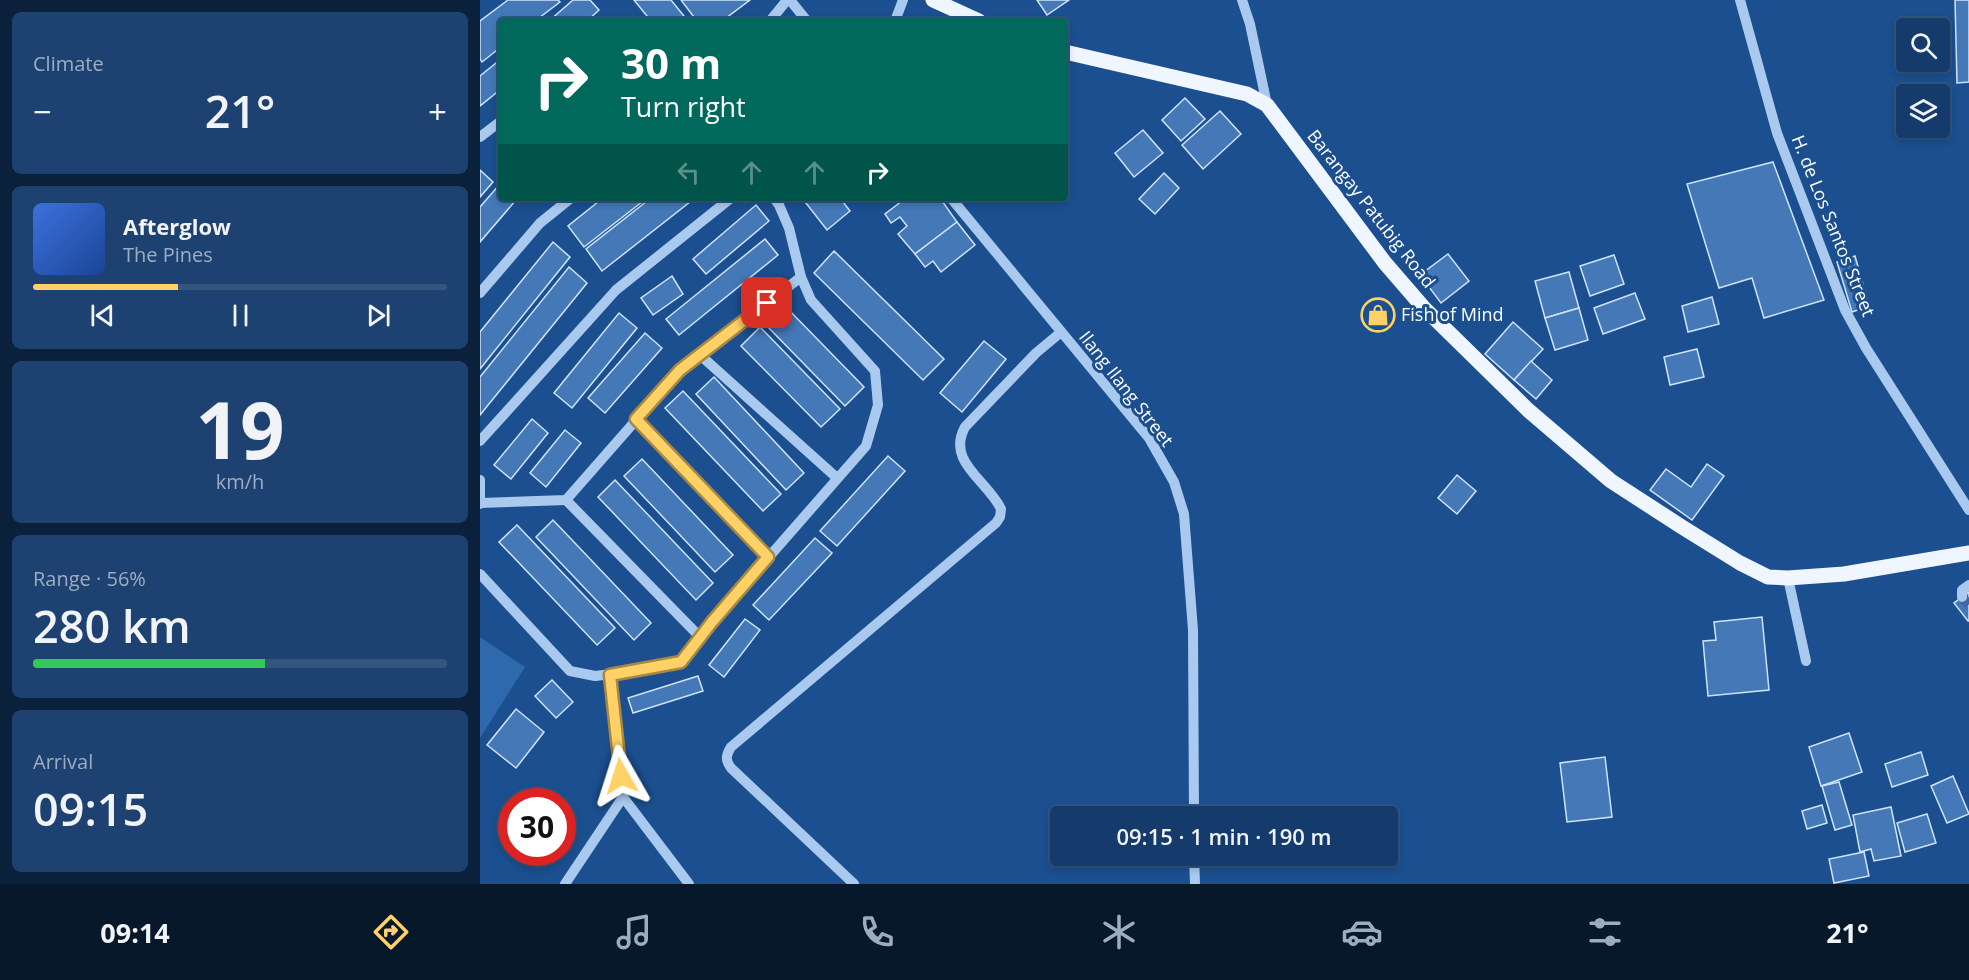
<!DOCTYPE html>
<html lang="en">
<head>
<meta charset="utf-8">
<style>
	:root { --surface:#143b6b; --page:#1d4271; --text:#f1f3f6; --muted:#9dadc1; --line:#33557e; --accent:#ffd166 }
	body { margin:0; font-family:"Open Sans",sans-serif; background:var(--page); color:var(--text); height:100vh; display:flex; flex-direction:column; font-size:22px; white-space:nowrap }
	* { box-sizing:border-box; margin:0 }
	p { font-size:20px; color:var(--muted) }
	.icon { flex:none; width:33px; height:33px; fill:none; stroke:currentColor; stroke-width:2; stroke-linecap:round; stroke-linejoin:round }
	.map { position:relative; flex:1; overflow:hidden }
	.panel { display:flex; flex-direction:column; gap:12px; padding:12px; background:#0b203b; width:480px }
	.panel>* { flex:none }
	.top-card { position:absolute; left:18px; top:18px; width:570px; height:183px; border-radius:6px; box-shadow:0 3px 9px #0003,0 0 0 2px var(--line); background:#00695c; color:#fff; overflow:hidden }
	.buttons { position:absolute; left:1416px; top:18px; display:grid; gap:12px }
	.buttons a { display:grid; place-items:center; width:54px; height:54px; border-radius:6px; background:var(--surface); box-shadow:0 3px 9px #0003,0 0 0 2px var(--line); font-size:30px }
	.speed { position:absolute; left:18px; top:788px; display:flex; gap:12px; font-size:30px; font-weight:700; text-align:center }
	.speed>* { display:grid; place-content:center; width:78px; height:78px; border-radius:50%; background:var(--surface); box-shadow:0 3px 9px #0003,0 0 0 2px var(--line); line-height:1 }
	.speed .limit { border:9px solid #d22; background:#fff; color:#111 }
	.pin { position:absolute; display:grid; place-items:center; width:51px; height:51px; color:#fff; margin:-26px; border-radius:12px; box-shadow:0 3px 9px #0006 }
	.me { position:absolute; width:66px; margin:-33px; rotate:354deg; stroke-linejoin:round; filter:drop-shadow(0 0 4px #0008) }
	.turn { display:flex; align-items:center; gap:21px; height:126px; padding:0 24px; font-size:27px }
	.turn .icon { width:78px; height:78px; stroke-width:2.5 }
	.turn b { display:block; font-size:42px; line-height:51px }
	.lanes { display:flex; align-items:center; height:57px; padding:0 24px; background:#0003; justify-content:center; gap:30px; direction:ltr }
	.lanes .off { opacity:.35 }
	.big { font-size:45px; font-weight:600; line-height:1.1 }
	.panel .widget { flex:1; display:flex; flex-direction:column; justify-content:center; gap:9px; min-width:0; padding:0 21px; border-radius:9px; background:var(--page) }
	.panel .dial { align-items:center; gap:0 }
	.dial b { font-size:78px; line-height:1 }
	.song { display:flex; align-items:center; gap:18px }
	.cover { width:72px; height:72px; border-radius:9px; background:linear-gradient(135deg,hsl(220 70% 55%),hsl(220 70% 35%)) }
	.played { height:6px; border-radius:3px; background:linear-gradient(90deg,var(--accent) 35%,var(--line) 35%) }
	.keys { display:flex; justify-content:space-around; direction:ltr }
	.heat { display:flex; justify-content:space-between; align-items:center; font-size:33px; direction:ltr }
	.charge { height:9px; border-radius:4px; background:linear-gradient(90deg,#34c759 56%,var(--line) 0) }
	.trip { position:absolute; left:570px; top:806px; width:348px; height:60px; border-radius:6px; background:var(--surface); box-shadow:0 3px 9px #0003,0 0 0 2px var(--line); font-weight:600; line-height:60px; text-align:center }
	.tabs { display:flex; height:96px; justify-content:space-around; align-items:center; background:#08182b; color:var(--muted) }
	.tabs .icon { width:42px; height:42px }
	.tabs .selected { color:var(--accent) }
	.tabs b { font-size:27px; color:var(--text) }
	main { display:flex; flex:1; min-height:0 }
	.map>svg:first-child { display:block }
	.green { fill:#2e69ad }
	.building { fill:#4478b7; stroke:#cfe3fa; stroke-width:1.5 }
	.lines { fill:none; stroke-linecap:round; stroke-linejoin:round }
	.minor-tunnel { stroke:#3d69a0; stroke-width:10; stroke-dasharray:10 5; stroke-linecap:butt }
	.minor { stroke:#a9c9ee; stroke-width:10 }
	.major { stroke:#f0f6ff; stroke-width:15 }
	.route-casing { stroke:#a68842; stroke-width:15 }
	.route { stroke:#ffd166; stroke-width:10 }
	.labels { text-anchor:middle; stroke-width:6; stroke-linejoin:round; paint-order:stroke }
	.street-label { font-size:18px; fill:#fff; stroke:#1b4f8f }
	.poi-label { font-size:18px; fill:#fff; stroke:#1b4f8f; text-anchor:start }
</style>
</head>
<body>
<main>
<section class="panel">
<div class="widget"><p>Climate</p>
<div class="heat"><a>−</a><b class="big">21°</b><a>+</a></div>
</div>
<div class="widget">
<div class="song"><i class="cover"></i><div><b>Afterglow</b><p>The Pines</p></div></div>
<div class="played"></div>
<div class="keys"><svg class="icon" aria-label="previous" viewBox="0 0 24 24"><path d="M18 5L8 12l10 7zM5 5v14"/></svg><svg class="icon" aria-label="pause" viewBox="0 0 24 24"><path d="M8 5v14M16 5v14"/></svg><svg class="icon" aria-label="next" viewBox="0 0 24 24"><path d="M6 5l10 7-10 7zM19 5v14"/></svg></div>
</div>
<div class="widget dial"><b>19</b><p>km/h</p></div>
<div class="widget"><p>Range · 56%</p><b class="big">280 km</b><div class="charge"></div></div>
<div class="widget"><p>Arrival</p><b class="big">09:15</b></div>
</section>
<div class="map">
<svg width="1489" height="884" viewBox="0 0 1489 884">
	<rect width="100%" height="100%" fill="#1b4f8f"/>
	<path class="green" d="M0 637 45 667 0 738Z"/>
	<g class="building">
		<path d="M28 0H78L80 2 55 21H21V47L2 62 0 59V21Z"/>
		<path d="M93 0H110L119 10 107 21H69Z"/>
		<path d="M154 0H191L208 21H171Z"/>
		<path d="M201 0H270L242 21H217Z"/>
		<path d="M557 0H589L567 15Z"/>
		<path d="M1475 0H1489V82L1477 83Z"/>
		<path d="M21 59V89L0 106V76Z"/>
		<path d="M705 98 725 119 701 141 682 120Z"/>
		<path d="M740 111 761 134 723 169 702 145Z"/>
		<path d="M663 130 683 153 654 177 635 153Z"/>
		<path d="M1293 162 1344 300 1284 318 1272 278 1239 288 1207 184Z"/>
		<path d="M0 170 13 182 0 197Z"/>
		<path d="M684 173 699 188 675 214 659 199Z"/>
		<path d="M19 185 21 187V198L36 200 0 242V207Z"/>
		<path d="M123 198H167L104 247 88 226Z"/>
		<path d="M171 198H215L122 271 106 249Z"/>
		<path d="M322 198H360L370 211 347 230Z"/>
		<path d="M426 198H460L477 222 435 254 418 234 427 226 420 217 411 223 405 214Z"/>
		<path d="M276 205 289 221 226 274 213 259Z"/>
		<path d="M477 222 495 245 461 272 453 261 445 267 435 254Z"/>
		<path d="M285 239 298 255 199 335 186 319Z"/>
		<path d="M73 242 90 257 0 369V332Z"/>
		<path d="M354 251 464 359 443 380 334 273Z"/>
		<path d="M968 254 989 281 961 303 940 275Z"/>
		<path d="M1134 255 1144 284 1110 296 1100 266Z"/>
		<path d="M1375 256 1389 306 1372 312 1357 262Z"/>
		<path d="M89 267 107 283 0 415V377Z"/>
		<path d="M1089 272 1099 308 1065 318 1055 281Z"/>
		<path d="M192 276 203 294 173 315 161 298Z"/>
		<path d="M1155 293 1165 319 1123 334 1114 308Z"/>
		<path d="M1232 297 1239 324 1208 332 1202 306Z"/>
		<path d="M304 305 384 387 365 406 285 324Z"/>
		<path d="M1099 308 1108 340 1075 350 1065 318Z"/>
		<path d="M139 313 157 328 92 408 74 393Z"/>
		<path d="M1033 322 1063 349 1034 380 1005 354Z"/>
		<path d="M280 327 360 409 341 427 261 346Z"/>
		<path d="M165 333 182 348 125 413 108 398Z"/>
		<path d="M504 341 526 359 482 412 460 393Z"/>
		<path d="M1217 349 1224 377 1190 385 1184 357Z"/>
		<path d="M1051 361 1072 380 1056 399 1034 380Z"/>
		<path d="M234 377 324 473 306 490 216 394Z"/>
		<path d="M203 391 301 494 283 511 185 408Z"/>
		<path d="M52 419 68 433 31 479 14 465Z"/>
		<path d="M85 430 101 443 66 487 50 473Z"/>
		<path d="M408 456 425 471 357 546 340 531Z"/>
		<path d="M162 459 253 555 235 572 144 476Z"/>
		<path d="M1227 464 1244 476 1212 520 1170 490 1186 469 1211 487Z"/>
		<path d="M977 475 996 491 977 514 958 498Z"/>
		<path d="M135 480 233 583 216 600 118 497Z"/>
		<path d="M73 520 171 623 154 640 56 537Z"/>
		<path d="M37 525 135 628 117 645 19 542Z"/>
		<path d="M335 538 352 553 289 620 273 605Z"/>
		<path d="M1489 592V621H1488L1474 603Z"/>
		<path d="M1282 617 1289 690 1228 696 1223 641 1236 640 1234 622Z"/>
		<path d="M265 619 280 630 244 677 229 665Z"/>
		<path d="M218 676 223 691 153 713 148 698Z"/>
		<path d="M72 680 93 702 76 718 55 696Z"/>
		<path d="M36 709 64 732 36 768 7 745Z"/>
		<path d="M1369 733 1382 772 1341 786 1329 747Z"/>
		<path d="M1441 752 1448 775 1412 787 1405 764Z"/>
		<path d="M1125 757 1132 817 1087 822 1080 763Z"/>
		<path d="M1473 776 1489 814 1467 823 1451 786Z"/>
		<path d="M1359 782 1372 825 1355 830 1342 786Z"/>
		<path d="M1342 805 1347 823 1327 829 1322 811Z"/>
		<path d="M1411 807 1421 856 1394 861 1391 849 1380 852 1373 815Z"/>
		<path d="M1447 814 1456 843 1425 852 1417 823Z"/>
		<path d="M1384 852 1389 876 1354 883 1349 859Z"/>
	</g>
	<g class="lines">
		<path class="minor-tunnel" d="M1482 597 1489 605"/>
		<g class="minor">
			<path d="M310 0 327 21"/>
			<path d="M762 0 770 24 787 105"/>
			<path d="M1260 0 1297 133 1365 310 1386 348 1489 510"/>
			<path d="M290 21 307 0"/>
			<path d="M415 21 423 0"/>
			<path d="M0 137 21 121"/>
			<path d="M471 198 669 438 694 482 704 514 713 630 714 816"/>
			<path d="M0 293 60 223 91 198"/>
			<path d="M219 354 357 478"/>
			<path d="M156 419 289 557"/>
			<path d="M0 441 136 290 251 198"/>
			<path d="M0 480V504"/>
			<path d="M86 500 220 637"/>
			<path d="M0 503 86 500 200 370 321 277"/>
			<path d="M0 574 90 671 115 676 166 670 201 662 232 622 386 446 398 405 395 371 331 300 321 277 309 228 299 205 294 198"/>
			<path d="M1308 578 1326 661"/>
			<path d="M1482 597V590L1489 585"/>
			<path d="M143 797 209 884"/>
			<path d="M714 855 715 884"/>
			<path d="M85 884 143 797 130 675"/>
			<path d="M374 884 251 768C245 760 246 755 251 747L516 523 520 517 521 509C507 480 466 462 485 427L556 353 580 333"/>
		</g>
		<g class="major">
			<path d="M453 0 499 21"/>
			<path d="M585 52 767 94 787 105 905 263 943 307 1048 410 1131 481 1202 527 1260 563 1288 577 1308 578 1364 574 1489 553"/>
		</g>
	</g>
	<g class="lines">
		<g class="route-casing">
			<path id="route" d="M141 776 130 675 201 662 232 622 288 557 156 419 200 370 287 303"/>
		</g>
		<use href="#route" class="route"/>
	</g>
	<defs>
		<g id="shop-ring" transform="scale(1.725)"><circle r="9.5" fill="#1b4f8f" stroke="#ffd166" stroke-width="1.5"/><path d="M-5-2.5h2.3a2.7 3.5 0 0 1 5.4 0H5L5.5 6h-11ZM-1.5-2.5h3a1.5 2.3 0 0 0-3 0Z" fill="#ffd166"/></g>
	</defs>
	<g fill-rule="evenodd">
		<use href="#shop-ring" x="898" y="315"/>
	</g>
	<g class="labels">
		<g class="street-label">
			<text transform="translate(891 209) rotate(52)" y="6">Barangay Patubig Road</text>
			<text transform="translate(1353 226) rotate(68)" y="6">H. de Los Santos Street</text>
			<text transform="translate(646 389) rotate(52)" y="6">Ilang Ilang Street</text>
		</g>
		<g class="poi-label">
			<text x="921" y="321">Fish of Mind</text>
		</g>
	</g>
</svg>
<div class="buttons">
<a><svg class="icon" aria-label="search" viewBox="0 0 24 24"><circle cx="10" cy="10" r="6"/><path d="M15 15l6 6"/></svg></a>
<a><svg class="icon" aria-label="layers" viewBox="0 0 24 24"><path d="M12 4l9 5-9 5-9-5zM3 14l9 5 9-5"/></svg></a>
</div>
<div class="speed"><div class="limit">30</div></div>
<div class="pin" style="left:287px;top:303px;background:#d93025"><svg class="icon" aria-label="arrive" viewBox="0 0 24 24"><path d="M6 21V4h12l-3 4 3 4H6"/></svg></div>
<svg class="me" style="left:141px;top:776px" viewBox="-20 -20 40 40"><path d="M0-17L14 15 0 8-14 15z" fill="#ffd166" stroke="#fff" stroke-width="4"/></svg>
<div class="trip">09:15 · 1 min · 190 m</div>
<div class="top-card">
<div class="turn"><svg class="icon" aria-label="right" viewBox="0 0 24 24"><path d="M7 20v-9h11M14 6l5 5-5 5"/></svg><div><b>30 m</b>Turn right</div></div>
<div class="lanes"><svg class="icon off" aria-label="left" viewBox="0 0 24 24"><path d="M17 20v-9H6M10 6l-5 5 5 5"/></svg><svg class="icon off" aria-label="ahead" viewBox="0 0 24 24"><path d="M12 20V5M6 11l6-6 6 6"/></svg><svg class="icon off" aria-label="ahead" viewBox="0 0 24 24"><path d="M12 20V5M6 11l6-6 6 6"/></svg><svg class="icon" aria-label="right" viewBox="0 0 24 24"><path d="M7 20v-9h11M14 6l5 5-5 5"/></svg></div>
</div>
</div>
</main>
<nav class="tabs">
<b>09:14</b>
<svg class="icon selected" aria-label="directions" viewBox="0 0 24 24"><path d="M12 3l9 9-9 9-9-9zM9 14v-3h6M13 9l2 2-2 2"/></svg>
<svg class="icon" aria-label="music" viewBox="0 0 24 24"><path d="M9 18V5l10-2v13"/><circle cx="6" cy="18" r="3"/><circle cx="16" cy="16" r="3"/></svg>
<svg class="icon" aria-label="phone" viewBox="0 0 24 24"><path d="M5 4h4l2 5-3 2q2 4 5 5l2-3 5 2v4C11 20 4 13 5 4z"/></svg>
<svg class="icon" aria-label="climate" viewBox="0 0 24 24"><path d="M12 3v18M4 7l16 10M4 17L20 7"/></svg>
<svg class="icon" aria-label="car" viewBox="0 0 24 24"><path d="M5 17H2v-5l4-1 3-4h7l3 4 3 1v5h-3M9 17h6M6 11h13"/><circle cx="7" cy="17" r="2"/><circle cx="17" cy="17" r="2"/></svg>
<svg class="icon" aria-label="filters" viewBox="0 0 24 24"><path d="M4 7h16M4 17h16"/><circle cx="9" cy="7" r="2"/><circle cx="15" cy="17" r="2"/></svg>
<b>21°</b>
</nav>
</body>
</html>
